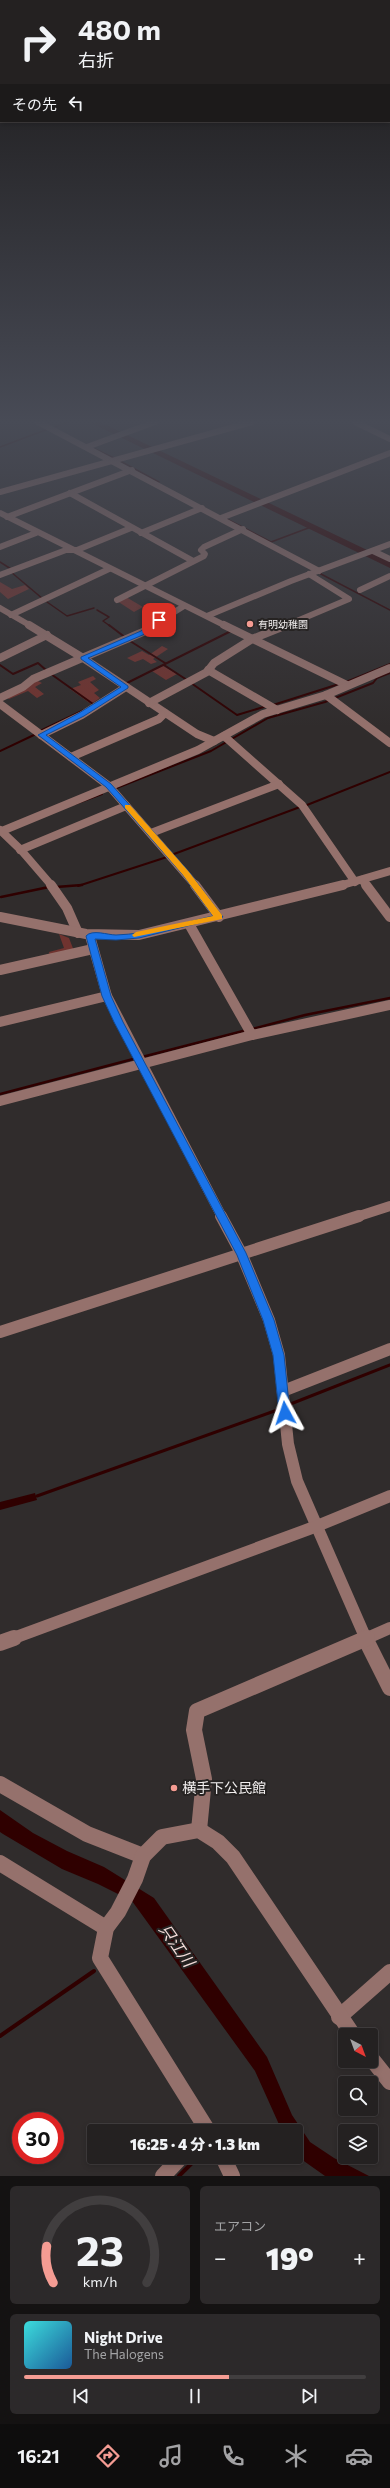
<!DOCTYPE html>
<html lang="ja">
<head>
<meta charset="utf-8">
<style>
	:root { --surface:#242121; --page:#2c292a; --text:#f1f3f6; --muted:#a3a3a5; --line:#413e3f; --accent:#f59c93 }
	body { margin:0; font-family:Commissioner,"Noto Sans JP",sans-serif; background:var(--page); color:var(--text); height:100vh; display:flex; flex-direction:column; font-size:15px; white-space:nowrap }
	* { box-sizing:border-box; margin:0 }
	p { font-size:13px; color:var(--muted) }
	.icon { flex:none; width:22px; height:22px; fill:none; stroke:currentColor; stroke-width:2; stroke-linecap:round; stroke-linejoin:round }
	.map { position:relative; height:2176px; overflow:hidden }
	.drawer { display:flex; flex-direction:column; gap:10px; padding:10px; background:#141212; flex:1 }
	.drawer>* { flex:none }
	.guide { position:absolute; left:0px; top:0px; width:390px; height:122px; box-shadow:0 2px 6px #0003,0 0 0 1px var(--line); background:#242121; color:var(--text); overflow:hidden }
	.needle { width:26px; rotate:139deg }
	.buttons { position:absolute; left:338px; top:2028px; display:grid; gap:8px }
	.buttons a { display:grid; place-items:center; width:40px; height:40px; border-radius:4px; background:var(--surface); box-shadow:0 2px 6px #0003,0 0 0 1px var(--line); font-size:20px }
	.speed { position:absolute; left:12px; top:2112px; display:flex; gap:8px; font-size:20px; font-weight:700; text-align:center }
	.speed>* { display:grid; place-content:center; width:52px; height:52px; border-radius:50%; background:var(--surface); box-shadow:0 2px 6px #0003,0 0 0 1px var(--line); line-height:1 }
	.speed .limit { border:6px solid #d22; background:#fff; color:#111 }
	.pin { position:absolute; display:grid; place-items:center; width:34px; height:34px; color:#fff; margin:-17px; border-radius:8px; box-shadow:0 2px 6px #0006 }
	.me { position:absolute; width:44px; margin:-22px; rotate:355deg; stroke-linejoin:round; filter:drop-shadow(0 0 3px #0008) }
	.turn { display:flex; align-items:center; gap:14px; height:84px; padding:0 12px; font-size:18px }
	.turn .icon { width:52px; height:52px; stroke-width:2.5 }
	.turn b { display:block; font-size:28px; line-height:34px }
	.then { display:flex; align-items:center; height:38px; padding:0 12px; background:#0003; gap:8px; font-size:15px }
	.big { font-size:30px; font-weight:800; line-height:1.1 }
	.drawer .tile { flex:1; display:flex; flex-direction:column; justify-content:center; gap:6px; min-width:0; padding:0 14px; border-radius:6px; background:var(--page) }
	.drawer .dial { align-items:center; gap:0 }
	.dial svg { height:104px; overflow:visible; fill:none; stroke:var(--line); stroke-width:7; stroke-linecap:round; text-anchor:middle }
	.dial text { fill:var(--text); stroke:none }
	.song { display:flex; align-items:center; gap:12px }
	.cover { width:48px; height:48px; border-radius:6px; background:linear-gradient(135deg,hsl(180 70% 55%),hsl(210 70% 35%)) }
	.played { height:4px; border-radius:2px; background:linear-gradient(90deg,var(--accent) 60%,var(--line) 60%) }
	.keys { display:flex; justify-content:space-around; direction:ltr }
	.heat { display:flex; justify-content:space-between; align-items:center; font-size:22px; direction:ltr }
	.drawer .tiles { flex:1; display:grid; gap:10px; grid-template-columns:1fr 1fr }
	.tile:last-child { grid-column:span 2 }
	.trip { position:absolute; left:87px; top:2124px; width:216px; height:40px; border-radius:4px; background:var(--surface); box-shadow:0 2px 6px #0003,0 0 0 1px var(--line); font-weight:800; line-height:40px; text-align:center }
	.tab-bar { display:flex; height:64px; justify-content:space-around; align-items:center; background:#0e0d0d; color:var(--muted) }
	.tab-bar .icon { width:28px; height:28px }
	.tab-bar .active { color:var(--accent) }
	.tab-bar b { font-size:18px; color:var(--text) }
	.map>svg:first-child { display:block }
	.green { fill:#70332f }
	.water { fill:#2f0000 }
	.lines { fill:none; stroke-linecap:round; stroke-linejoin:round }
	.stream-far4 { stroke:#2f0000; stroke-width:1.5 }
	.stream-far3 { stroke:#2f0000; stroke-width:2 }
	.stream-far2 { stroke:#2f0000; stroke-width:2.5 }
	.stream-far1 { stroke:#2f0000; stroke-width:3 }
	.stream { stroke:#2f0000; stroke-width:4 }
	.river { fill:#2f0000; fill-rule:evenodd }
	.minor-far4 { stroke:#95716c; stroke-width:6 }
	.minor-far3 { stroke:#95716c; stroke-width:8 }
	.minor-far2 { stroke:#95716c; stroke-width:10 }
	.minor-far1 { stroke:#95716c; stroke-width:12 }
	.minor { stroke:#95716c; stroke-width:16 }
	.route { fill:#1a73e8; stroke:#114b97 }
	.slow { fill:#f59e0b }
	.poi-dot { fill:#f59c93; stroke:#262322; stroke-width:1.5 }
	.labels { text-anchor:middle; stroke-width:4; stroke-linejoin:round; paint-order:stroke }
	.far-poi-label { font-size:10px; fill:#f2efef; stroke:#262322; text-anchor:start }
	.near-poi-label { font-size:14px; fill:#f2efef; stroke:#262322; text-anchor:start }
	.near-water-label { font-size:16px; font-style:italic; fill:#f5ddda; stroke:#262322 }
</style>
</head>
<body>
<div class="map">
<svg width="390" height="2176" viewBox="0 0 390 2176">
	<rect width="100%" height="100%" fill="#302c2c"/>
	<g class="green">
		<path d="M0 582 12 589 25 585 29 589 8 599 0 592Z"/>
		<path d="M126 597 143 607 134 612 117 601Z"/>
		<path d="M162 646 168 649 153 659 157 662 151 664 143 659 135 662 127 658 142 651 149 655Z"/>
		<path d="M163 666 177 674 166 680 152 671Z"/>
		<path d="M93 676 96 679 90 682 99 690 94 693 100 698 91 704 70 689 81 685 78 682Z"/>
		<path d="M36 680 42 683 35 687 44 694 37 698 28 691 9 699 6 697Z"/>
		<path d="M59 934 69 938 74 951 50 957 49 952 64 948Z"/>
	</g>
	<g class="water">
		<path d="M35 1493 37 1500 0 1510V1502Z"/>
		<path d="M0 1810 33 1833 67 1851 104 1867 154 1898 267 2057 292 2115 310 2142 334 2158 369 2176H325L301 2159 296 2151V2131H282L255 2071 132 1901 98 1884 62 1869 3 1834 0 1832Z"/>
	</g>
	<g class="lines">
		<g class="stream-far4">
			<path d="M52 428 69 422"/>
			<path d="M0 447 48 429"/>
			<path d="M93 448 114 458"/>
			<path d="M120 461 159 482"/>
			<path d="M225 518 271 542 311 527"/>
			<path d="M0 562 11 569"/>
			<path d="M11 572 43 599"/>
			<path d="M319 573 390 610"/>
			<path d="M47 602 67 616 94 608"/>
			<path d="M97 610 109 617 103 621 110 626"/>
		</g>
		<g class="stream-far3">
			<path d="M109 625 126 638"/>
			<path d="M130 641 165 663"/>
			<path d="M0 665 13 674 38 663 47 671"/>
			<path d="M164 665 187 680"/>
			<path d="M51 674 93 704"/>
			<path d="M346 682 390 664"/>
			<path d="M191 683 237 715 267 706"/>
			<path d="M125 684 231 631"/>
			<path d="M273 705 339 684"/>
			<path d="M40 731 84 710"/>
			<path d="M0 751 36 734"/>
			<path d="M114 789 211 751 268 718 325 702 373 683 377 678 390 673"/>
			<path d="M75 804 102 794"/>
			<path d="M307 805 390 772"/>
			<path d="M174 854 300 807"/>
			<path d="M78 886 167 857"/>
		</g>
		<g class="stream-far2">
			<path d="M56 887 82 885"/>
			<path d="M1 897 49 887"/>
			<path d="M252 1029 305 1015 390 998"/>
			<path d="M142 1057 247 1030"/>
			<path d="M0 1094 137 1058"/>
		</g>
		<g class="stream-far1">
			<path d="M288 1405 390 1365"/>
			<path d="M37 1496 280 1409"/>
		</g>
		<g class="stream">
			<path d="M0 2036 94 1971"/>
			<path d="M179 2176 198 2157"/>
		</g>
		<path class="river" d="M89 422H100L390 561V568Z"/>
		<g class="minor-far4">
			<path d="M38 422 319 571"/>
			<path d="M355 422 390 439"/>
			<path d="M87 447 155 422"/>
			<path d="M0 492 252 422"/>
			<path d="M70 493 193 561"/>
			<path d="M0 513 226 626"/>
			<path d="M7 517 132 470"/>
			<path d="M221 518 390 453"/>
			<path d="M141 533 202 508"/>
			<path d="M0 547 36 533"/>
			<path d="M373 551 390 559"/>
			<path d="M0 575 66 550H77L131 528"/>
			<path d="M360 590 390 576"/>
			<path d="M117 600 204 556 205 554 201 550 204 547 243 529"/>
			<path d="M0 608 31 626"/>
			<path d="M11 615 109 569"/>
			<path d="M207 616 291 581 390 544"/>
			<path d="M152 626 184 606"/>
			<path d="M285 626 349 599 309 574"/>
		</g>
		<g class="minor-far3">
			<path d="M29 625 83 658 197 734 214 741"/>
			<path d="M224 625 347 685"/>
			<path d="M0 658 47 635"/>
			<path d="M208 670 277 710"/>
			<path d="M326 695 390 743"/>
			<path d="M0 698 23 687 33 679 143 632 153 625"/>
			<path d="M149 703 207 672 214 663 252 639 287 625"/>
			<path d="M0 704 109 786 196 886"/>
			<path d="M41 735 82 715 126 687"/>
			<path d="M224 736 302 805 355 882"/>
			<path d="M71 757 159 719 165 713"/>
			<path d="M0 830 21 850 52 886"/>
			<path d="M2 831 198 750 263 714 326 695 390 668"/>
			<path d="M151 833 279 784"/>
			<path d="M20 850 126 806"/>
			<path d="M362 880 367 886"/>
			<path d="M339 886 390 871"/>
		</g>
		<g class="minor-far2">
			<path d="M51 885 67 908 78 933"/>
			<path d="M195 885 219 917"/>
			<path d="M366 885 390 917"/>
			<path d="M0 917 86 934 139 935 343 885"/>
			<path d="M189 924 252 1035"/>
			<path d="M90 936 107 996 222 1217"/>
			<path d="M0 970 93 949"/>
			<path d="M0 1022 107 996"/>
			<path d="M0 1101 252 1035 390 1005"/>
			<path d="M356 1217 390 1206"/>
		</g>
		<g class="minor-far1">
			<path d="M221 1216 241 1253 269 1320 279 1355 288 1444 297 1481 366 1639"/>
			<path d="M0 1332 359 1216"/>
			<path d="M283 1391 390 1349"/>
			<path d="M11 1639 317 1526 390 1496"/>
			<path d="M365 1639 390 1628"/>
		</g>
		<g class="minor">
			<path d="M365 1638 390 1688"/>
			<path d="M0 1643 14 1638"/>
			<path d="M0 1784 87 1834 143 1856"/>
			<path d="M199 1830 204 1779 194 1730 197 1711 367 1638"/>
			<path d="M0 1863 106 1928"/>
			<path d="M339 2017 390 1972"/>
			<path d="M371 2058 390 2082"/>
			<path d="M208 2131 100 1958 106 1928 118 1912 135 1879 143 1856 162 1837 199 1830 218 1842 233 1857 353 2035"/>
			<path d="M223 2157 232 2176"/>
			<path d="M163 2176 181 2157"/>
		</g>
	</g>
	<linearGradient id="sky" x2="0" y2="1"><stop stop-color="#1a1818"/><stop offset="0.58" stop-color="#484b56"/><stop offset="1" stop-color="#484b56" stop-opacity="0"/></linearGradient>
	<rect width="390" height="727" fill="url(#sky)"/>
	<path class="route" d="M157 619 162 620 145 634 88 658 128 686V688L84 716 46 735 111 784 189 872 223 917 139 938 116 940 95 939 111 996 123 1022 246 1253 274 1320 284 1355 290 1413 285 1419 279 1413 273 1355 263 1320 237 1255 114 1022 102 996 86 936C92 929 108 935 116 935 149 934 182 923 213 916L183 875 106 787 38 735 79 713 121 687 81 659V657L141 631Z"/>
	<path class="slow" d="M125 805H130L189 872 222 915V919L134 937 132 935 136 932 213 916 183 875 125 808Z"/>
	<g class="poi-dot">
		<circle cx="250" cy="624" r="4"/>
		<circle cx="174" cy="1788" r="4"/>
	</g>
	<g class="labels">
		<g class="far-poi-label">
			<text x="258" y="628">有明幼稚園</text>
		</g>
		<g class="near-poi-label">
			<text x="182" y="1793">横手下公民館</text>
		</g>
		<g class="near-water-label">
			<text transform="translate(177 1945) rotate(55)" y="6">只江川</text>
		</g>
	</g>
</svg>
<div class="buttons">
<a><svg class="needle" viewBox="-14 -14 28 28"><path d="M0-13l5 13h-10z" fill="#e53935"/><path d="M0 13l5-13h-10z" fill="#a3a3a5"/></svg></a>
<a><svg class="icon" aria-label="search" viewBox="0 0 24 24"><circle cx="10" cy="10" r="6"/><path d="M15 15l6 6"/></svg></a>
<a><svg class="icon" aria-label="layers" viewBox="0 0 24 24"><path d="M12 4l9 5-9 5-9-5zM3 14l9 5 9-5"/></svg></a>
</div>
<div class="speed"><div class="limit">30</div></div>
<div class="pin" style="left:159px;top:620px;background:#d93025"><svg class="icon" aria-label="arrive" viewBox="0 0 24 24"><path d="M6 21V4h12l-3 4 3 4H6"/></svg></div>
<svg class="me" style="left:285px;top:1413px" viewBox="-20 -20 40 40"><path d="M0-17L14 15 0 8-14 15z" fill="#1a73e8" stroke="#fff" stroke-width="4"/></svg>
<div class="trip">16:25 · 4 分 · 1.3 km</div>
<div class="guide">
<div class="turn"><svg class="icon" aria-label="right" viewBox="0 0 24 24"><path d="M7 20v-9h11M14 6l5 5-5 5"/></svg><div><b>480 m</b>右折</div></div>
<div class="then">その先<svg class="icon" aria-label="left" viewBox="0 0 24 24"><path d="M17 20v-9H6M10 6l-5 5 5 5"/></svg></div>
</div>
</div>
<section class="drawer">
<div class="tiles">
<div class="tile dial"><svg viewBox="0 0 100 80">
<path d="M14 69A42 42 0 1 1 86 69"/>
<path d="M14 69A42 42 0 0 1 9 41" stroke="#f59c93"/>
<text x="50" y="56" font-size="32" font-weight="700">23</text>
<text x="50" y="72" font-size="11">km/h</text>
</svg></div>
<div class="tile"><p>エアコン</p>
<div class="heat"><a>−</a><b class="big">19°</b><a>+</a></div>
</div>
<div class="tile">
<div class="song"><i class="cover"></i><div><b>Night Drive</b><p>The Halogens</p></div></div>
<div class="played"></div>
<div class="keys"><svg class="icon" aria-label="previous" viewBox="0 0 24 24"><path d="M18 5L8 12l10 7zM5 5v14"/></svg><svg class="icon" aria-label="pause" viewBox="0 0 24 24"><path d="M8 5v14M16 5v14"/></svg><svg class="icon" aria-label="next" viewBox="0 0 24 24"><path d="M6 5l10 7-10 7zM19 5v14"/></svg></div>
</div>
</div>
</section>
<nav class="tab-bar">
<b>16:21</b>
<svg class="icon active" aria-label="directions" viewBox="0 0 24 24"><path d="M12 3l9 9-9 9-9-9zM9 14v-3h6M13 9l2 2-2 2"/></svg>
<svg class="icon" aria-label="music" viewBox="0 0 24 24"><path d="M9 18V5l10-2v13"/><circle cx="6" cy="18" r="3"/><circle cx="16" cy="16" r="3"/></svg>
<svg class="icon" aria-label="phone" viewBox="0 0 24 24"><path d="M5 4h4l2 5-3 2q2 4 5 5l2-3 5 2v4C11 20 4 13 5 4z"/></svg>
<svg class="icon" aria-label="climate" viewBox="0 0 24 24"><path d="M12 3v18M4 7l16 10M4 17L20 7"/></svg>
<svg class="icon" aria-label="car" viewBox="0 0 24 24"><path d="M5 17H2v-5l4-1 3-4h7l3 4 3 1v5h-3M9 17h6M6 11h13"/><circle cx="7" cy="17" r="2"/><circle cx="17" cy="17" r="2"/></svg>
</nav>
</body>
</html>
